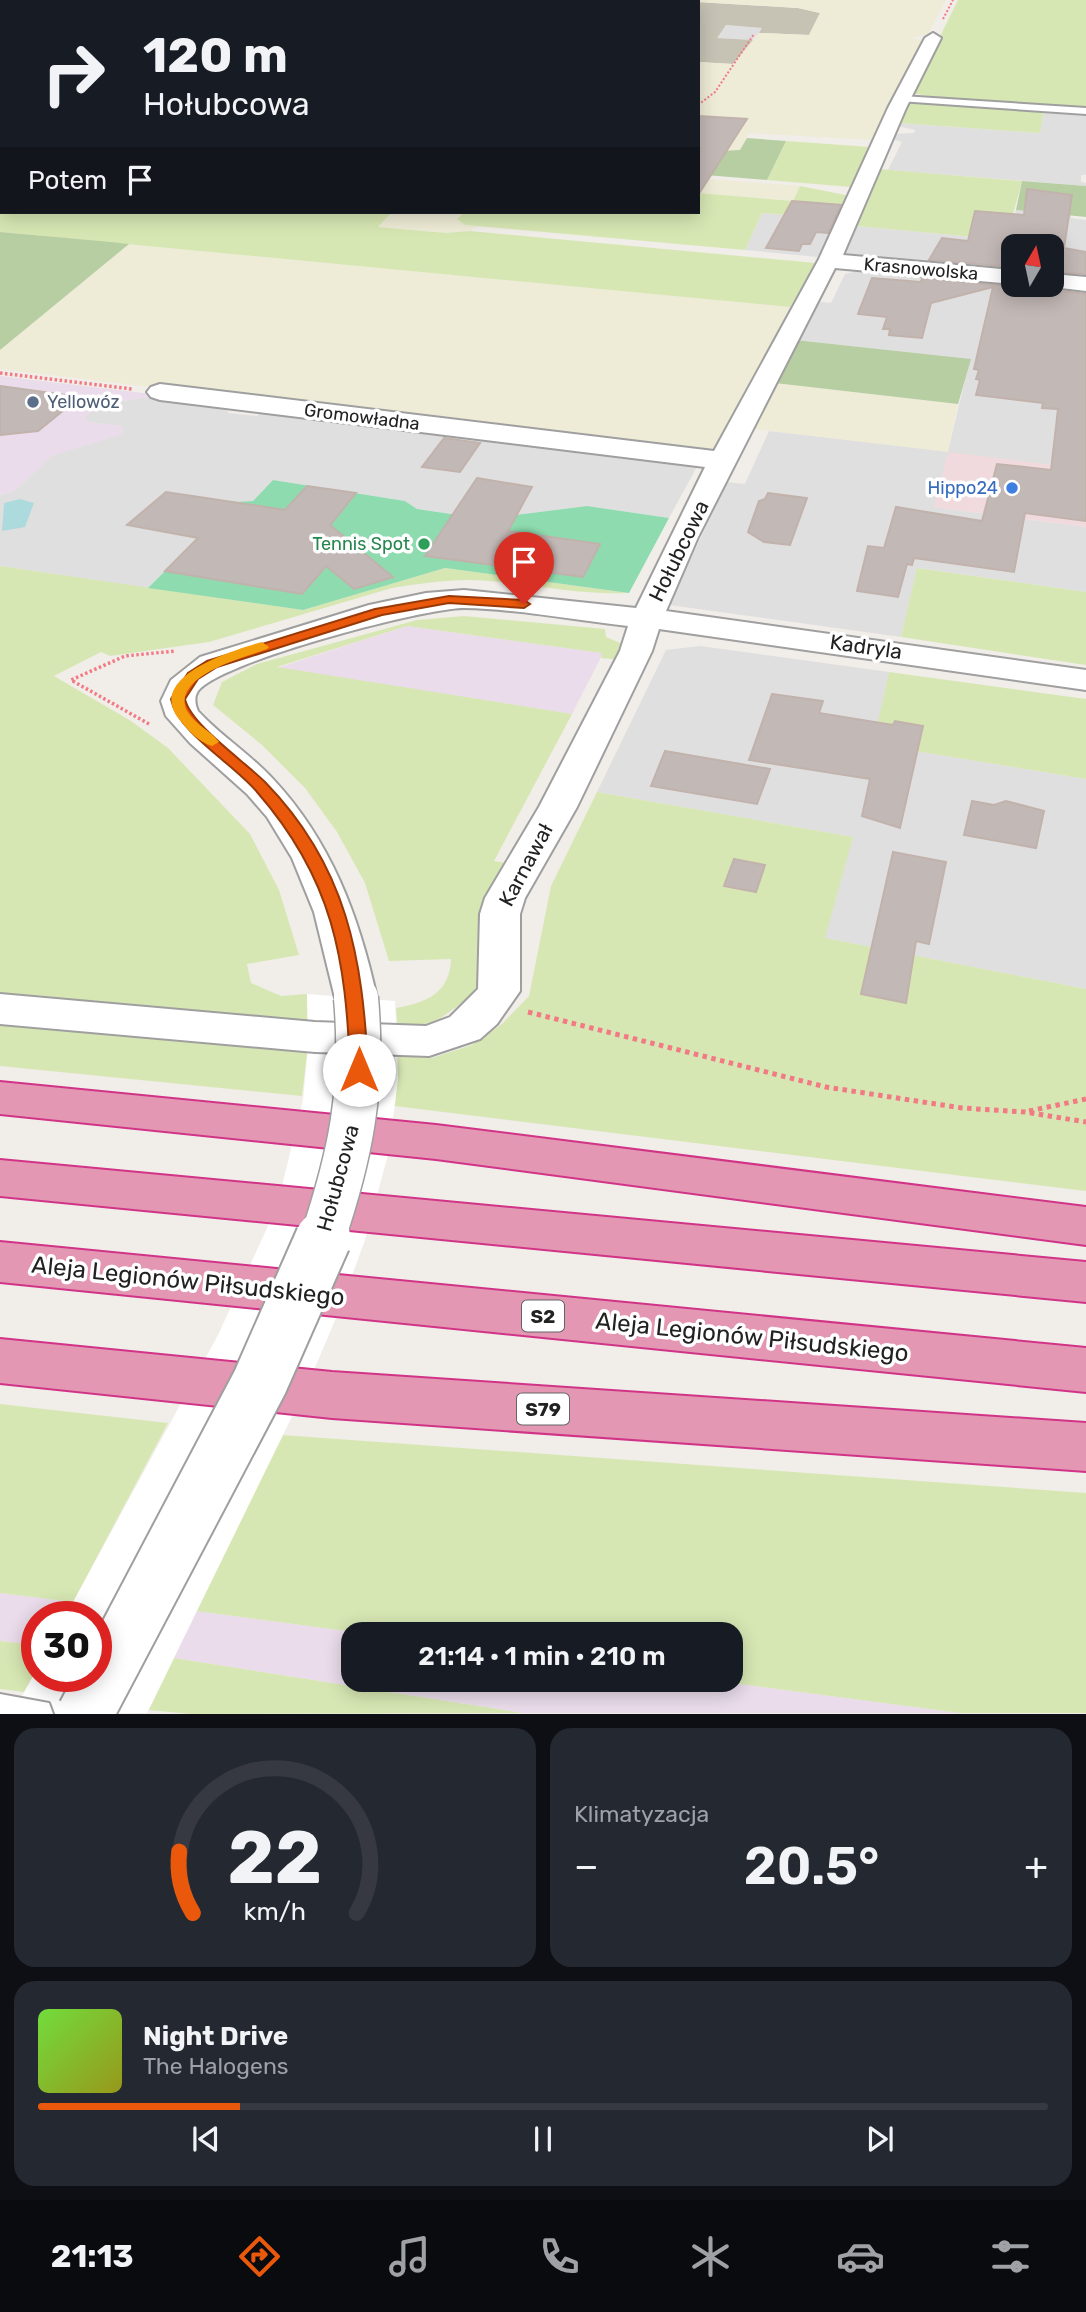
<!DOCTYPE html>
<html lang="pl">
<head>
<meta charset="utf-8">
<style>
	:root { --surface:#171b24; --page:#242831; --text:#f1f3f6; --muted:#9ea1a6; --line:#363941; --accent:#ea580c }
	body { margin:0; font-family:Rubik,sans-serif; background:var(--page); color:var(--text); height:100vh; display:flex; flex-direction:column; font-size:26px; white-space:nowrap }
	* { box-sizing:border-box; margin:0 }
	p { font-size:23px; color:var(--muted) }
	.icon { flex:none; width:38px; height:38px; fill:none; stroke:currentColor; stroke-width:2; stroke-linecap:round; stroke-linejoin:round }
	.map { position:relative; height:1714px; overflow:hidden }
	.sheet { display:flex; flex-direction:column; gap:14px; padding:14px; background:#0d0f14; flex:1 }
	.sheet>* { flex:none }
	.guide { position:absolute; left:0px; top:0px; width:700px; height:214px; box-shadow:0 4px 18px #0003; background:#171b24; color:var(--text); overflow:hidden }
	.needle { width:46px; rotate:9deg }
	.fabs { position:absolute; left:1001px; top:234px; display:grid; gap:14px }
	.fabs a { display:grid; place-items:center; width:63px; height:63px; border-radius:14px; background:var(--surface); box-shadow:0 4px 18px #0003; font-size:35px }
	.speed { position:absolute; left:21px; top:1601px; display:flex; gap:14px; font-size:35px; font-weight:700; text-align:center }
	.speed>* { display:grid; place-content:center; width:91px; height:91px; border-radius:50%; background:var(--surface); box-shadow:0 4px 18px #0003; line-height:1 }
	.speed .limit { border:10px solid #d22; background:#fff; color:#111 }
	.pin { position:absolute; display:grid; place-items:center; width:60px; height:60px; color:#fff; margin:-72px -30px; border-radius:50% 50% 50% 0; rotate:-45deg; box-shadow:0 0 7px #0007 }
	.pin .icon { rotate:45deg }
	.me { position:absolute; width:77px; margin:-38px; rotate:0deg; stroke-linejoin:round; filter:drop-shadow(0 0 5px #0008) }
	.turn { display:flex; align-items:center; gap:24px; height:147px; padding:0 28px; font-size:32px }
	.turn .icon { width:91px; height:91px; stroke-width:2.5 }
	.turn b { display:block; font-size:49px; line-height:60px }
	.then { display:flex; align-items:center; height:66px; padding:0 28px; background:#0003; gap:14px; font-size:26px }
	.big { font-size:52px; font-weight:600; line-height:1.1 }
	.sheet .card { flex:1; display:flex; flex-direction:column; justify-content:center; gap:10px; min-width:0; padding:0 24px; border-radius:21px; background:var(--page) }
	.sheet .dial { align-items:center; gap:0 }
	.dial svg { height:182px; overflow:visible; fill:none; stroke:var(--line); stroke-width:7; stroke-linecap:round; text-anchor:middle }
	.dial text { fill:var(--text); stroke:none }
	.song { display:flex; align-items:center; gap:21px }
	.cover { width:84px; height:84px; border-radius:10px; background:linear-gradient(135deg,hsl(100 70% 55%),hsl(60 70% 35%)) }
	.played { height:7px; border-radius:4px; background:linear-gradient(90deg,var(--accent) 20%,var(--line) 20%) }
	.keys { display:flex; justify-content:space-around; direction:ltr }
	.heat { display:flex; justify-content:space-between; align-items:center; font-size:38px; direction:ltr }
	.sheet .tiles { flex:1; display:grid; gap:14px; grid-template-columns:1fr 1fr }
	.card:last-child { grid-column:span 2 }
	.trip { position:absolute; left:341px; top:1622px; width:402px; height:70px; border-radius:21px; background:var(--surface); box-shadow:0 4px 18px #0003; font-weight:600; line-height:70px; text-align:center }
	.tabs { display:flex; height:112px; justify-content:space-around; align-items:center; background:#090b0e; color:var(--muted) }
	.tabs .icon { width:49px; height:49px }
	.tabs .active { color:var(--accent) }
	.tabs b { font-size:32px; color:var(--text) }
	.map>svg:first-child { display:block }
	.residential { fill:#e0dfdf }
	.commercial { fill:#f0dadd }
	.industrial { fill:#eadcea }
	.construction { fill:#c6c3b5 }
	.farmland { fill:#eeecd6 }
	.grass { fill:#d7e7b3 }
	.forest { fill:#b6cea1 }
	.pitch { fill:#8ddbae }
	.water { fill:#addadc }
	.pier { fill:#fff }
	.lines { fill:none; stroke-linecap:round; stroke-linejoin:round }
	.stream { stroke:#addadc; stroke-width:4.5 }
	.building { fill:#c2b8b6; stroke:#c2b2ac; stroke-width:2 }
	.service-casing { stroke:#9f9f9f; stroke-width:4 }
	.minor-casing { stroke:#9f9f9f; stroke-width:4 }
	.motorway-casing { stroke:#d13487; stroke-width:4 }
	.path-far2 { stroke:#f27a84; stroke-width:2; stroke-dasharray:2 2; stroke-linecap:butt }
	.path-far1 { stroke:#f27a84; stroke-width:3.5; stroke-dasharray:2.5 2.5; stroke-linecap:butt }
	.path { stroke:#f27a84; stroke-width:5; stroke-dasharray:4.5 4.5; stroke-linecap:butt }
	.service { fill:#fff; fill-rule:evenodd }
	.minor { fill:#fff; fill-rule:evenodd }
	.motorway { fill:#e397b3; fill-rule:evenodd }
	.minor-bridge-far1-casing { stroke:#9f9f9f; stroke-width:47; stroke-linecap:butt }
	.minor-bridge-casing { stroke:#9f9f9f; stroke-width:59; stroke-linecap:butt }
	.minor-bridge-far1 { stroke:#fff; stroke-width:44 }
	.minor-bridge { stroke:#fff; stroke-width:55 }
	.route { fill:#ea580c; stroke:#983908; stroke-width:2 }
	.slow { fill:#f59e0b }
	.service-dot { fill:#5c6f8a; stroke:#fff; stroke-width:2.5 }
	.shop-dot { fill:#3f7fe0; stroke:#fff; stroke-width:2.5 }
	.leisure-dot { fill:#2e9e5b; stroke:#fff; stroke-width:2.5 }
	.labels { text-anchor:middle; stroke-width:7; stroke-linejoin:round; paint-order:stroke }
	.far-street-label { font-size:18px; fill:#222; stroke:#fff }
	.far-service-label { font-size:18px; fill:#4e5e75; stroke:#fff; text-anchor:start }
	.far-shop-label { font-size:18px; fill:#366cbe; stroke:#fff; text-anchor:end }
	.far-leisure-label { font-size:18px; fill:#27864d; stroke:#fff; text-anchor:end }
	.shield { fill:#fff; stroke:#646464; stroke-width:2 }
	.shield-label { font-size:19px; font-weight:bold; fill:#222 }
	.street-label { font-size:21px; fill:#222; stroke:#fff }
	.near-street-label { font-size:24px; fill:#222; stroke:#fff }
</style>
</head>
<body>
<div class="map">
<svg width="1086" height="1714" viewBox="0 0 1086 1714">
	<rect width="100%" height="100%" fill="#f1ede9"/>
	<g class="residential">
		<path d="M726 25 763 28 753 40 716 38Z"/>
		<path d="M1044 113 1086 116V175H1081V182L1086 183V186L888 170 902 142 892 139 894 134 914 133 915 130 898 126 899 123 1039 133Z"/>
		<path d="M1016 210 1071 215V218L1086 220V276H1052V247H1013V272L974 265 972 268 857 259 844 252 856 226 1006 240Z"/>
		<path d="M762 213 838 219 818 257 745 250Z"/>
		<path d="M858 271 1013 281V285L1086 288V469L934 507 1086 527V592L918 568 901 637 669 605 727 482 745 484 769 431 948 451 970 359 795 340 805 321 812 318 814 311 810 310 814 301 831 303 845 274Z"/>
		<path d="M160 395 220 403 229 413 257 416 266 408 700 461 669 518 587 506 485 519 417 509 405 501 273 480 253 501 234 502 148 588 0 566V495L14 491 52 456 122 426 88 422 85 417 98 405Z"/>
		<path d="M700 646 889 672 874 744 1086 779V989L824 938 852 837 597 792 666 650Z"/>
	</g>
	<path class="commercial" d="M948 452 1086 469V527L934 507Z"/>
	<g class="industrial">
		<path d="M0 376 160 395 98 405 85 417 88 422 122 426 123 434 52 456 14 491 0 495Z"/>
		<path d="M407 626 603 653 572 714 277 668Z"/>
		<path d="M0 1593 73 1602 65 1617H37V1645L0 1641Z"/>
		<path d="M196 1611 369 1634H354V1680H709L960 1713H522L174 1658Z"/>
	</g>
	<path class="construction" d="M698 2 798 8 820 13 809 35 759 33 762 28 726 25 717 38 753 40 733 64 698 62Z"/>
	<g class="farmland">
		<path d="M665 0H946L928 34 912 38 923 41 873 140 749 133 740 150 698 174V62L733 64 759 33 809 35 820 13 798 8Z"/>
		<path d="M698 178 800 186 793 201 698 193Z"/>
		<path d="M392 212H465L458 219 465 225 477 226 470 231 446 233 377 227Z"/>
		<path d="M129 244 790 307 717 455 0 369V350Z"/>
		<path d="M775 383 958 404 948 452 753 429Z"/>
	</g>
	<g class="grass">
		<path d="M41 0H665L38 2Z"/>
		<path d="M958 0H1086V108L937 98 912 93Z"/>
		<path d="M907 103 1044 110 1040 133 899 123Z"/>
		<path d="M786 141 870 147 851 187 767 180Z"/>
		<path d="M879 169 1022 181 1006 240 856 226 870 186 878 180 875 179Z"/>
		<path d="M800 186 850 196 838 219 762 213 745 250 465 225 457 219 465 212H698V193L793 201Z"/>
		<path d="M0 187 2 212H392L378 227 446 233 470 231 815 263 790 307 0 232Z"/>
		<path d="M0 566 303 610 445 568 629 593C583 595 536 585 489 581 457 578 424 583 392 588L209 642 110 656 101 652 54 676 131 721 168 748 250 834 279 890 299 955 247 964 251 983 281 996 307 994 308 1022 0 995Z"/>
		<path d="M917 568 1086 592V665L901 637Z"/>
		<path d="M464 616 605 629 606 637 623 644 619 650 628 652 623 660 601 658 602 653 407 626 277 667 572 714 494 861 513 864 480 983 465 1001 439 1019 425 1026 398 1030 396 1008C426 1003 450 993 451 959L389 961 365 883 337 832 305 788 262 745 213 705 222 682 257 664 417 620Z"/>
		<path d="M889 672 1086 699V779L873 744Z"/>
		<path d="M597 792 853 837 825 938 1086 989V1191L395 1106 398 1055 432 1058 472 1045 502 1024 529 996 551 886Z"/>
		<path d="M0 1018 308 1046 302 1096 0 1066Z"/>
		<path d="M0 1404 168 1423 73 1602 0 1593Z"/>
		<path d="M282 1435 1086 1493V1713H960L709 1680H732V1634H369L196 1611Z"/>
		<path d="M0 1641 37 1645V1669L24 1692 0 1689Z"/>
		<path d="M174 1658 522 1713 191 1714 149 1710Z"/>
	</g>
	<g class="forest">
		<path d="M747 138 786 141 767 180 705 175 720 151 740 150Z"/>
		<path d="M1022 181 1086 186V217L1016 210Z"/>
		<path d="M0 232 111 242 129 244 0 350Z"/>
		<path d="M795 340 971 359 958 404 775 383Z"/>
	</g>
	<path class="pitch" d="M273 480 405 501 417 509 485 519 587 506 669 518 629 593 445 568 303 610 148 588 234 502 253 501Z"/>
	<path class="water" d="M20 499 34 503 25 527 2 531 4 503Z"/>
	<path class="pier" d="M307 994 395 1001 398 1079 389 1151 365 1240 339 1311 308 1384 147 1713 9 1714 17 1705 37 1669V1676H96V1617H65L218 1335 267 1228 282 1186 303 1100 308 1046Z"/>
	<g class="lines">
		<g class="stream">
			<path d="M17 2 19 0"/>
			<path d="M0 15 2 13"/>
		</g>
	</g>
	<g class="building">
		<path d="M698 116 747 119 698 195Z"/>
		<path d="M1027 189 1072 195 1064 248 1086 252V274L1052 272V247H1013V267L929 260 942 238 968 241 975 211 1024 215Z"/>
		<path d="M792 201 841 205 828 233 816 232 810 244H802L799 251 766 248Z"/>
		<path d="M872 278 921 282 922 278 1013 287 1042 285 1044 289 1086 294V521L1025 513 1014 572 914 558 912 565 907 564 898 597 857 591 868 546 884 548 896 507 982 521 997 464 1051 470 1058 409 1042 408 1043 403 976 395 980 380 976 379 979 370 974 369 993 287 931 303 922 338 889 335 890 329H883L887 317 858 314Z"/>
		<path d="M0 386 80 397 38 431 0 435Z"/>
		<path d="M444 438 480 443 460 472 422 467Z"/>
		<path d="M477 478 532 487 508 531 600 544 583 577 425 556Z"/>
		<path d="M307 486 356 493 330 525 393 577 354 589 326 566 302 594 165 571 198 538 127 525 166 492 285 510Z"/>
		<path d="M768 493 807 498 790 545 764 542 748 532 759 501 765 499Z"/>
		<path d="M772 694 823 701 819 713 893 725 895 721 923 726 900 828 862 816 870 779 749 760Z"/>
		<path d="M665 751 770 769 757 804 651 786Z"/>
		<path d="M972 801 994 805 1006 801 1044 811 1036 848 964 835Z"/>
		<path d="M893 852 946 862 929 944 916 941 906 1003 861 994Z"/>
		<path d="M734 859 765 865 756 892 724 886Z"/>
	</g>
	<g class="lines">
		<g class="service-casing">
			<g id="service">
				<path d="M902 96 1086 108V114L899 101Z"/>
				<path d="M0 1694 49 1703 53 1714H0Z"/>
			</g>
		</g>
		<g class="minor-casing">
			<g id="minor">
				<path d="M933 33 941 38 906 108 843 255 1013 270V284L835 268 698 537 666 611 1086 670V690L659 629 652 651 577 807 525 898 520 914V991L497 1024 480 1039 429 1056 315 1052 0 1024V994L315 1022 426 1026 450 1017 478 989 480 914 485 898 539 807 620 651 628 626C574 620 518 609 464 608 424 608 219 662 198 691 194 697 195 704 198 711 221 736 250 754 273 779 331 841 359 916 377 998L371 1008 356 1012 341 1008 335 998 314 912 292 858 267 817 247 794 190 743 166 716 161 701 171 680 200 657 369 605 426 593 464 590 636 608 705 467 160 400 151 397 147 392 151 387 160 384 714 451 819 259 888 108 925 38Z"/>
				<path d="M1052 274 1086 277V291L1044 286 1052 285Z"/>
			</g>
		</g>
		<g class="motorway-casing">
			<g id="motorway">
				<path d="M0 1082 436 1125 1086 1207V1245L436 1159 0 1114Z"/>
				<path d="M0 1160 1086 1262V1302L0 1196Z"/>
				<path d="M0 1242 1086 1348V1392L0 1282Z"/>
				<path d="M0 1339 332 1372 1086 1423V1471L332 1418 0 1383Z"/>
			</g>
		</g>
		<g class="path-far2">
			<path d="M943 19 953 0"/>
			<path d="M698 105 715 92 754 34"/>
		</g>
		<g class="path-far1">
			<path d="M0 373 132 389"/>
			<path d="M149 724 71 680 125 656 175 651"/>
		</g>
		<g class="path">
			<path d="M528 1012 826 1087 962 1108 1025 1112 1086 1122"/>
			<path d="M1029 1111 1086 1099"/>
		</g>
		<use href="#service" class="service"/>
		<use href="#minor" class="minor"/>
		<use href="#motorway" class="motorway"/>
		<g class="minor-bridge-far1-casing">
			<path id="minor-bridge-far1" d="M322 1240C351 1154 364 1089 356 998"/>
		</g>
		<g class="minor-bridge-casing">
			<path id="minor-bridge" d="M85 1714 260 1382 323 1239"/>
		</g>
		<use href="#minor-bridge-far1" class="minor-bridge-far1"/>
		<use href="#minor-bridge" class="minor-bridge"/>
	</g>
	<path class="route" d="M449 596 524 600 530 604 524 608 449 603 382 615 217 667 198 679 185 699C190 724 244 761 265 782 347 866 363 958 368 1070L359 1077 350 1070C346 958 333 879 257 792 234 764 177 732 171 699L188 673 207 661 375 609Z"/>
	<path class="slow" d="M262 642 269 647 267 649C246 657 170 676 187 711 195 725 210 730 219 742L212 746C198 742 187 729 178 718 147 676 234 650 262 642Z"/>
	<circle class="service-dot" cx="33" cy="402" r="7"/>
	<circle class="shop-dot" cx="1012" cy="488" r="7"/>
	<circle class="leisure-dot" cx="424" cy="544" r="7"/>
	<g class="labels">
		<g class="far-street-label">
			<text transform="translate(921 269) rotate(5)" y="6">Krasnowolska</text>
			<text transform="translate(362 417) rotate(7)" y="6">Gromowładna</text>
		</g>
		<g class="far-service-label">
			<text x="47" y="408">Yellowóz</text>
		</g>
		<g class="far-shop-label">
			<text x="998" y="494">Hippo24</text>
		</g>
		<g class="far-leisure-label">
			<text x="410" y="550">Tennis Spot</text>
		</g>
		<g class="shield">
			<rect x="522" y="1300.5" width="42" height="31" rx="5"/>
			<rect x="517" y="1393.5" width="52" height="31" rx="5"/>
		</g>
		<g class="shield-label">
			<text x="543" y="1323">S2</text>
			<text x="543" y="1416">S79</text>
		</g>
		<g class="street-label">
			<text transform="translate(679 551) rotate(-64)" y="7">Hołubcowa</text>
			<text transform="translate(866 647) rotate(8)" y="7">Kadryla</text>
			<text transform="translate(526 865) rotate(-62)" y="7">Karnawał</text>
			<text transform="translate(338 1178) rotate(-75)" y="7">Hołubcowa</text>
		</g>
		<g class="near-street-label">
			<text transform="translate(188 1281) rotate(6)" y="8">Aleja Legionów Piłsudskiego</text>
			<text transform="translate(752 1337) rotate(6)" y="8">Aleja Legionów Piłsudskiego</text>
		</g>
	</g>
</svg>
<div class="fabs">
<a><svg class="needle" viewBox="-14 -14 28 28"><path d="M0-13l5 13h-10z" fill="#e53935"/><path d="M0 13l5-13h-10z" fill="#9ea1a6"/></svg></a>
</div>
<div class="speed"><div class="limit">30</div></div>
<div class="pin" style="left:524px;top:604px;background:#d93025"><svg class="icon" aria-label="arrive" viewBox="0 0 24 24"><path d="M6 21V4h12l-3 4 3 4H6"/></svg></div>
<svg class="me" style="left:359px;top:1070px" viewBox="-20 -20 40 40"><circle r="19" fill="#fff"/><path d="M0-13L10 11 0 6-10 11z" fill="#ea580c"/></svg>
<div class="trip">21:14 · 1 min · 210 m</div>
<div class="guide">
<div class="turn"><svg class="icon" aria-label="right" viewBox="0 0 24 24"><path d="M7 20v-9h11M14 6l5 5-5 5"/></svg><div><b>120 m</b>Hołubcowa</div></div>
<div class="then">Potem<svg class="icon" aria-label="arrive" viewBox="0 0 24 24"><path d="M6 21V4h12l-3 4 3 4H6"/></svg></div>
</div>
</div>
<section class="sheet">
<div class="tiles">
<div class="card dial"><svg viewBox="0 0 100 80">
<path d="M14 69A42 42 0 1 1 86 69"/>
<path d="M14 69A42 42 0 0 1 8 42" stroke="#ea580c"/>
<text x="50" y="56" font-size="32" font-weight="700">22</text>
<text x="50" y="72" font-size="11">km/h</text>
</svg></div>
<div class="card"><p>Klimatyzacja</p>
<div class="heat"><a>−</a><b class="big">20.5°</b><a>+</a></div>
</div>
<div class="card">
<div class="song"><i class="cover"></i><div><b>Night Drive</b><p>The Halogens</p></div></div>
<div class="played"></div>
<div class="keys"><svg class="icon" aria-label="previous" viewBox="0 0 24 24"><path d="M18 5L8 12l10 7zM5 5v14"/></svg><svg class="icon" aria-label="pause" viewBox="0 0 24 24"><path d="M8 5v14M16 5v14"/></svg><svg class="icon" aria-label="next" viewBox="0 0 24 24"><path d="M6 5l10 7-10 7zM19 5v14"/></svg></div>
</div>
</div>
</section>
<nav class="tabs">
<b>21:13</b>
<svg class="icon active" aria-label="directions" viewBox="0 0 24 24"><path d="M12 3l9 9-9 9-9-9zM9 14v-3h6M13 9l2 2-2 2"/></svg>
<svg class="icon" aria-label="music" viewBox="0 0 24 24"><path d="M9 18V5l10-2v13"/><circle cx="6" cy="18" r="3"/><circle cx="16" cy="16" r="3"/></svg>
<svg class="icon" aria-label="phone" viewBox="0 0 24 24"><path d="M5 4h4l2 5-3 2q2 4 5 5l2-3 5 2v4C11 20 4 13 5 4z"/></svg>
<svg class="icon" aria-label="climate" viewBox="0 0 24 24"><path d="M12 3v18M4 7l16 10M4 17L20 7"/></svg>
<svg class="icon" aria-label="car" viewBox="0 0 24 24"><path d="M5 17H2v-5l4-1 3-4h7l3 4 3 1v5h-3M9 17h6M6 11h13"/><circle cx="7" cy="17" r="2"/><circle cx="17" cy="17" r="2"/></svg>
<svg class="icon" aria-label="filters" viewBox="0 0 24 24"><path d="M4 7h16M4 17h16"/><circle cx="9" cy="7" r="2"/><circle cx="15" cy="17" r="2"/></svg>
</nav>
</body>
</html>
